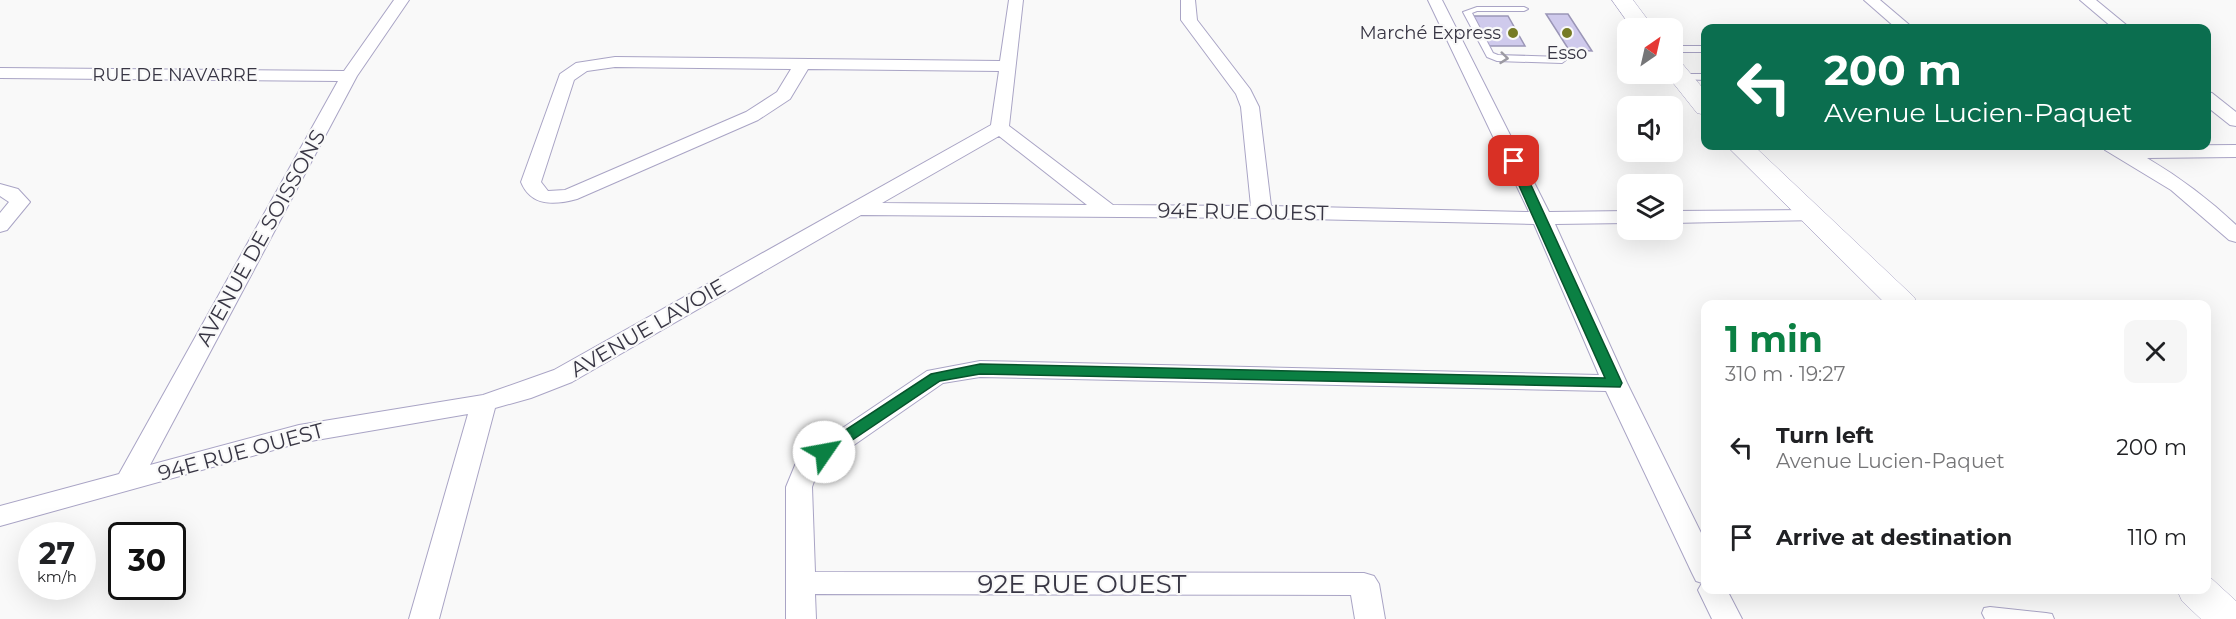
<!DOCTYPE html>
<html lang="en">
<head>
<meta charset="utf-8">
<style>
  body { margin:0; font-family:Montserrat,sans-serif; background:#f6f6f6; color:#202124; height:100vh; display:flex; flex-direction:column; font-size:22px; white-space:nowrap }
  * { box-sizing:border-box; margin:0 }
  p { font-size:20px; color:#757577 }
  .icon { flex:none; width:33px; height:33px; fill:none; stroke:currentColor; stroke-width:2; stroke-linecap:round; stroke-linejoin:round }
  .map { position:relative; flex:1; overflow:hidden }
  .panel { position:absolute; left:1701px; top:300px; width:510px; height:294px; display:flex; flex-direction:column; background:#fff; border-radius:12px; box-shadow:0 6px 24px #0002 }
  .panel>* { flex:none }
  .hud { position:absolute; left:1701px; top:24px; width:510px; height:126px; border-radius:12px; box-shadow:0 6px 24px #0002; background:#0b6e4f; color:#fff; overflow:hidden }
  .needle { width:39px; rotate:34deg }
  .controls { position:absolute; left:1617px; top:18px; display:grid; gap:12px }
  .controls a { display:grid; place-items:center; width:66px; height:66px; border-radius:12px; background:#fff; box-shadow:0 6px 24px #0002; font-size:30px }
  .speed { position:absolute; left:18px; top:522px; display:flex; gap:12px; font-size:30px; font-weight:700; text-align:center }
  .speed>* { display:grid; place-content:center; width:78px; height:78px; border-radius:50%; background:#fff; box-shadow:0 6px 24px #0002; line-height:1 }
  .speed small { font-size:15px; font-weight:400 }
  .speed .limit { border:3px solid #111; border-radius:9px; background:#fff; color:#111 }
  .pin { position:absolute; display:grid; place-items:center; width:51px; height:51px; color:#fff; margin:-26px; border-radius:12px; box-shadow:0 3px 9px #0006 }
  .me { position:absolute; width:66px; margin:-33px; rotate:57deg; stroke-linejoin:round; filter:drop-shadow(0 0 4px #0008) }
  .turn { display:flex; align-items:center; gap:21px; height:126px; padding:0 24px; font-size:27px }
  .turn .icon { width:78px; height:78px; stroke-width:2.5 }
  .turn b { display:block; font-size:42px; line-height:51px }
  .round { display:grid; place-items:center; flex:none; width:63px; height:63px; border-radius:12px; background:#f6f6f6 }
  .head { display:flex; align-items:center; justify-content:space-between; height:102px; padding:0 24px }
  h1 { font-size:36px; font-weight:700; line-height:45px; color:#0b8043 }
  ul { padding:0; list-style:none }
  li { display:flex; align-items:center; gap:18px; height:90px; padding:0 24px }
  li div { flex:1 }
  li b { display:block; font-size:22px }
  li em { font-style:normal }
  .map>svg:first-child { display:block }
</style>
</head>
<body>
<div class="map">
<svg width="2236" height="619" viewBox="0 0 2236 619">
  <rect width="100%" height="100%" fill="#f9f9f9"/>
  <!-- building -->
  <g fill="#cfcaec" stroke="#9b96b7" stroke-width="1.5">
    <path d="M1546 14H1568L1592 51 1569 50Z"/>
    <path d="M1473 16H1508L1525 46H1489Z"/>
  </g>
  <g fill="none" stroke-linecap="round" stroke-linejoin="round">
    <defs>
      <g id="service">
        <path d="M1477 7H1524L1528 9 1524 11H1477L1472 13 1493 53 1498 55 1562 57 1566 60 1562 63 1497 61 1487 57 1463 12Z"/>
        <rect x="1672" y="46" width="34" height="6"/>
        <path d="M1681 74H1706V80L1678 79V75Z"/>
        <path d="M1990 607 2046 613 2052 614 2054 619H1985L1982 613 1984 608Z"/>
      </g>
      <g id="minor">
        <path d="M394 0H409L357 76 150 465 299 425 483 395 554 370 991 125 999 71 808 69 790 99 758 120 577 199C555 205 531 207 521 182L560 74 576 63 615 57 1000 61 1009 0H1023L1009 126 1113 205 1251 206 1241 107 1236 94 1181 20V0H1195L1197 20 1250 89 1259 107 1271 206 1529 212 1428 0H1442L1549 212 1628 211V223L1555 224 1627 383 1706 543V590H1727L1742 619H1712L1698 590 1702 583 1696 581 1692 573 1606 391 980 377 943 383 818 470 812 487 815 572 1364 573 1374 576 1379 584 1385 619H1355L1351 595 815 594 816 619H786V487L798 458 927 371 980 361 1599 375 1534 224 1262 218 861 215 572 382 531 398 495 408 439 619H409L468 414 299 443 0 526V506L119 474 338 81 0 78V68L344 71ZM615 67 791 69 777 92 746 112 565 190 548 191 541 182 574 80 587 71ZM999 136 1087 205 882 203Z"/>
        <path d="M1864 0H1880L1913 28H1896Z"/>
        <path d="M2080 0H2096L2130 28H2113Z"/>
        <path d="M2206 92 2212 93 2236 112V126L2230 125 2206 106Z"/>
        <path d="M2236 145V157L2147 158C2179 177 2209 199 2236 225V242L2229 240 2171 190 2105 150 2103 146Z"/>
        <path d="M0 184 18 189 30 202 7 230 0 232V213L9 202 0 196Z"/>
        <path d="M1812 210 1819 212 1822 216 1819 220 1672 223V211Z"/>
      </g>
      <g id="secondary">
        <path d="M1612 0H1633L1654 28H1632Z"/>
        <path d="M1672 59 1680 61 1706 92V115L1697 113 1666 74H1672Z"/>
        <path d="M1727 146H1754L1914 297 1918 304H1886Z"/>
        <path d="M2206 577 2212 579 2236 601V619H2201L2182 601 2177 590H2206Z"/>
      </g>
    </defs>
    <!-- service casing -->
    <use href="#service" stroke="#a9a4c5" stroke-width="2"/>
    <!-- minor casing -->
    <use href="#minor" stroke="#a9a4c5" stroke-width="2"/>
    <!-- secondary casing -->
    <use href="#secondary" stroke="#a9a4c5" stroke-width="1"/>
    <!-- service -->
    <use href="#service" fill="#fff" fill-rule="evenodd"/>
    <!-- minor -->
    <use href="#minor" fill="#fff" fill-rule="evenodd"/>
    <!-- secondary -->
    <use href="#secondary" fill="#fff" fill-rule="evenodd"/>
  </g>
  <!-- one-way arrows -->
  <defs><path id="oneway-chevron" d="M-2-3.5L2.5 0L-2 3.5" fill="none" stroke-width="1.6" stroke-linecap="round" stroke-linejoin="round" transform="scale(1.5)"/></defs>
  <use stroke="#9c9aa2" href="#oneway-chevron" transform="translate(1504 58) rotate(6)"/>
  <!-- route -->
  <path fill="#0b8043" stroke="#07532c" stroke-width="1.5" d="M1514 158 1520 161 1622 383 1620 387 980 374 940 381 830 455H818L816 452 818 448 931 374 980 364 1605 378 1508 161Z"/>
  <!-- markers -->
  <g fill="#767b25" stroke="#f9f9f9" stroke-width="2">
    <circle cx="1513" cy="33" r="6"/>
    <circle cx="1567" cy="33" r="6"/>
  </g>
  <g text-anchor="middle" stroke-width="4.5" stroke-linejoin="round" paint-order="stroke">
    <!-- far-poi labels -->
    <g font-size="18" fill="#383644" stroke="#f9f9f9" text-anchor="end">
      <text x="1501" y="39">Marché Express</text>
      <text x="1567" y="59" text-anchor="middle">Esso</text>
    </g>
    <!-- far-street labels -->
    <g font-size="18" fill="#383644" stroke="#f9f9f9">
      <text x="175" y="81">RUE DE NAVARRE</text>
    </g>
    <!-- street labels -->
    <g font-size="21" fill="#383644" stroke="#f9f9f9">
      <text transform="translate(1243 212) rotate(1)" y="7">94E RUE OUEST</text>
      <text transform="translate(261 238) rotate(-61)" y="7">AVENUE DE SOISSONS</text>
      <text transform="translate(648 328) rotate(-30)" y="7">AVENUE LAVOIE</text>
      <text transform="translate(241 452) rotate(-15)" y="7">94E RUE OUEST</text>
    </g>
    <!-- near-street labels -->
    <g font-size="26" fill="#383644" stroke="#f9f9f9">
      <text x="1082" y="593">92E RUE OUEST</text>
    </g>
  </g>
</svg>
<div class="controls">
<a><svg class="needle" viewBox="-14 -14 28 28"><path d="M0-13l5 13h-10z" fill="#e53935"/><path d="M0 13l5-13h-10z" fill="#757577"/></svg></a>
<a><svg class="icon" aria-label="sound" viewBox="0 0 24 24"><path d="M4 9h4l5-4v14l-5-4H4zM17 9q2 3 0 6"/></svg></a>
<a><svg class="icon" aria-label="layers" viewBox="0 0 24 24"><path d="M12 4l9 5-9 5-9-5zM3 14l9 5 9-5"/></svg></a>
</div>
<div class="speed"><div>27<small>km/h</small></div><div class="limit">30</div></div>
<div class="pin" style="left:1514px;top:161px;background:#d93025"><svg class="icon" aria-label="arrive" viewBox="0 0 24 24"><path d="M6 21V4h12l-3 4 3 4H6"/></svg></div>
<svg class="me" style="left:824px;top:452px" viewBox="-20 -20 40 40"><circle r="19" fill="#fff"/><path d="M0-13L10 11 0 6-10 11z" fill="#0b8043"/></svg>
<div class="hud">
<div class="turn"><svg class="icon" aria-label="left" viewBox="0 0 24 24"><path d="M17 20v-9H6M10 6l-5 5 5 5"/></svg><div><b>200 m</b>Avenue Lucien-Paquet</div></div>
</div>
<section class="panel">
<div class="head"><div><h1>1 min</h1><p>310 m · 19:27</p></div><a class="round"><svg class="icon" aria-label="close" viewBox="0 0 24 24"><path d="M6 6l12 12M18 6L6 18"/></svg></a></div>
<ul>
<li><svg class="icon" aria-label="left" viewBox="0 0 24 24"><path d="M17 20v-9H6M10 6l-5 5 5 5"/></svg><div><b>Turn left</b><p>Avenue Lucien-Paquet</p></div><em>200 m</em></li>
<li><svg class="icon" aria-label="arrive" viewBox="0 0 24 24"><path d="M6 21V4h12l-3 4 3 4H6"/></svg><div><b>Arrive at destination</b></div><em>110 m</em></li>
</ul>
</section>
</div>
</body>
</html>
